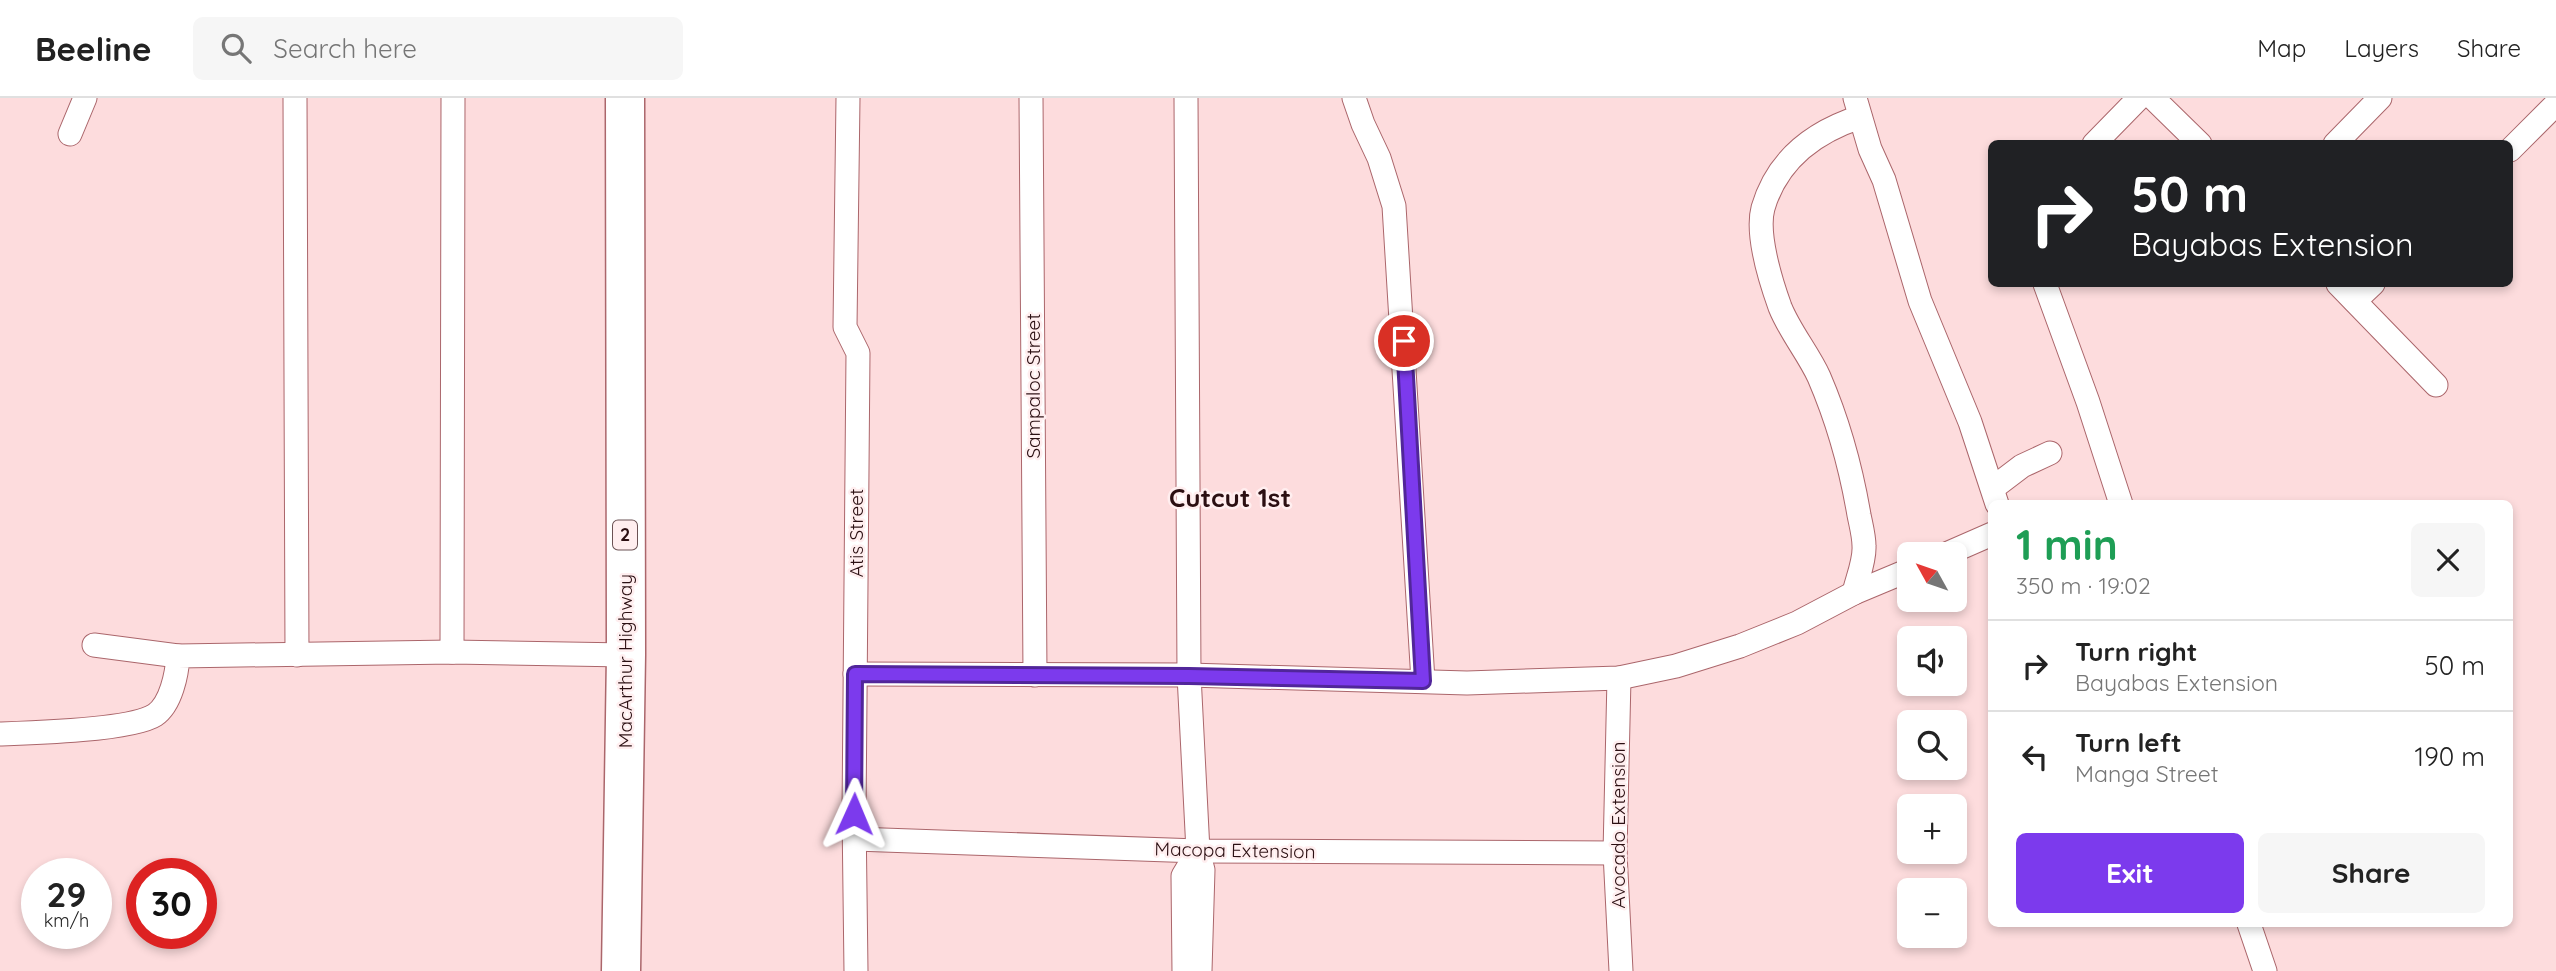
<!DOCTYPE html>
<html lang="en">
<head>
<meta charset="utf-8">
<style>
  body { margin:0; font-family:Quicksand,sans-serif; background:#f6f6f6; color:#222; height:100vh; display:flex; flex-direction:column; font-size:26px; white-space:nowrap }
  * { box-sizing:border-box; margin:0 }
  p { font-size:23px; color:#767676 }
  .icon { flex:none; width:38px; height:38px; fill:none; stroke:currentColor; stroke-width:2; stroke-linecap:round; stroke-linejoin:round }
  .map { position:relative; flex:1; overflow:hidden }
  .details { position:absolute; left:1988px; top:402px; width:525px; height:427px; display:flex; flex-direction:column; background:#fff; border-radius:10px; box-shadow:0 4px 10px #0003 }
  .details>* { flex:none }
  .top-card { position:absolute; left:1988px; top:42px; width:525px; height:147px; border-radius:10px; box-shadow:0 4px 10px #0003; background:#202124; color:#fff; overflow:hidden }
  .needle { width:46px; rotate:310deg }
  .buttons { position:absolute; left:1897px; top:444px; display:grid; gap:14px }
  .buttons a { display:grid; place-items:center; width:70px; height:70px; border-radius:10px; background:#fff; box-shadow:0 4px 10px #0003; font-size:35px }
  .speed { position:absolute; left:21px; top:760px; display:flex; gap:14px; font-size:35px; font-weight:700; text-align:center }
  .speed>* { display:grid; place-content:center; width:91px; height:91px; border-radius:50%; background:#fff; box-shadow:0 4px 10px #0003; line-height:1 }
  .speed small { font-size:18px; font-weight:400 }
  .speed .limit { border:10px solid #d22; background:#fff; color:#111 }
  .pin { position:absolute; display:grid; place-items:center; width:60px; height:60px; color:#fff; margin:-30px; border:4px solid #fff; border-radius:50%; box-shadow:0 2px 7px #0007 }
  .me { position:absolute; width:77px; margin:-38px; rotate:1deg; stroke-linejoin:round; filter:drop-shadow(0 0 5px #0008) }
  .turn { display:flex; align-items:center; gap:24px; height:147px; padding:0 28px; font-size:32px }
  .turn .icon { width:91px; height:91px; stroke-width:2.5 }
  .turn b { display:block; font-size:49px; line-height:60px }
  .round { display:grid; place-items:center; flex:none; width:74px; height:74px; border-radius:10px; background:#f6f6f6 }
  .overview { display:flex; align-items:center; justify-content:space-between; height:119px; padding:0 28px }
  h1 { font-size:42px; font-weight:700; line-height:52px; color:#1e9e55 }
  .primary-button { display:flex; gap:14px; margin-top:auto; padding:14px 28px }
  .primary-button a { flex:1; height:80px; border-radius:10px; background:#7c3aed; color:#fff; font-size:28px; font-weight:700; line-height:80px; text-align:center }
  .primary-button a+a { background:#f6f6f6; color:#222 }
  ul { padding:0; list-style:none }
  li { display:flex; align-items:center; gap:21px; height:91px; padding:0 28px; border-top:2px solid #e0e0e0 }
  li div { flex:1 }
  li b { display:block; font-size:26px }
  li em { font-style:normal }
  header { display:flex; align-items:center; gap:42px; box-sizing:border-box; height:98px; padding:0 35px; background:#fff; border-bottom:2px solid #e0e0e0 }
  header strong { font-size:33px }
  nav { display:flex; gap:38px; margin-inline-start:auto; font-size:24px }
  .search { width:490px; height:63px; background:#f6f6f6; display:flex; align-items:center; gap:18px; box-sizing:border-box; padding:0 24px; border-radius:10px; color:#767676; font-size:26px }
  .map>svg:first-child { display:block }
</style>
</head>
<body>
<header>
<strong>Beeline</strong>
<div class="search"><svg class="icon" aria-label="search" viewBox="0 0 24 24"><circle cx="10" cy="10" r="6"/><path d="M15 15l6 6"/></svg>Search here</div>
<nav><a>Map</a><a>Layers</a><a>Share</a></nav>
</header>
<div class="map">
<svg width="2556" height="873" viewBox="0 0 2556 873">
  <rect width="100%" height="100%" fill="#fddcdd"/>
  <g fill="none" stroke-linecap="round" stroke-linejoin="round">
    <defs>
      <g id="minor">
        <path d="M295 0 297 557"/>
        <path d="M848 0 845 229 858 255 854 716 856 873"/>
        <path d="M1031 0 1035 577"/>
        <path d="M1186 0 1189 577 1198 753 1203 772 1200 873"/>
        <path d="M1354 0 1363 26 1379 60 1394 108 1423 583"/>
        <path d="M1855 0 1870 51 1884 82 1920 203 1970 324 1997 406"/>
        <path d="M2153 0 2200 46"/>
        <path d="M70 36 85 0"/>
        <path d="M2094 46 2139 0"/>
        <path d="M2335 46 2380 0"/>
        <path d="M2510 52 2556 6"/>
        <path d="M2045 186 2088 304 2121 406"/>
        <path d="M2338 186 2436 287"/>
        <path d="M2355 203 2373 186"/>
        <path d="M1993 390 2022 368 2050 355"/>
        <path d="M1944 457 1992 436"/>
        <path d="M1854 495C1857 481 1865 463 1864 448 1864 438 1861 427 1859 417 1851 370 1838 323 1819 279 1808 255 1790 234 1780 209 1771 184 1756 136 1763 110 1777 62 1814 34 1860 19"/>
        <path d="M94 547 178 558"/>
        <path d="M452 554 453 0"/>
        <path d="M855 576 1189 577 1467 585 1619 580 1676 568 1740 548 1797 525 1854 495 1909 472"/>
        <path d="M1619 580 1615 755 1621 873"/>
        <path d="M0 636C31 635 132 632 155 617 171 606 177 576 178 558L452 554 626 557"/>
        <path d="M855 741 1198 753 1615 755"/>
        <path d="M2249 826 2265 873"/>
        <path d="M1184 873 1183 778 1198 753"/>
      </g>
      <path id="trunk" d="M621 873 626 557 625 0"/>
    </defs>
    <!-- minor casing -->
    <use href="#minor" stroke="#ab666b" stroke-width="25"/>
    <!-- trunk casing -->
    <use href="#trunk" stroke="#ab666b" stroke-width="41"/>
    <!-- minor -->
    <use href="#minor" stroke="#fff" stroke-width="23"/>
    <!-- trunk -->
    <use href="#trunk" stroke="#fff" stroke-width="38"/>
  </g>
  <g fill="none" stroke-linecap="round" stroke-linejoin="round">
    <defs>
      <path id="route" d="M854 716 855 576 1189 578 1423 583 1404 243"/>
    </defs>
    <!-- route casing -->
    <use href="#route" stroke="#51269a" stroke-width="18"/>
    <!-- route -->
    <use href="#route" stroke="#7c3aed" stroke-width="12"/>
  </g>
  <g text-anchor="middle" stroke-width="5" stroke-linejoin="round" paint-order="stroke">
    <!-- shield labels -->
    <rect fill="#ffeeef" stroke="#6b5254" stroke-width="2" x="613" y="422.5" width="24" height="29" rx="5"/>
    <g font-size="18" font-weight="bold" fill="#2b0f12">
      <text x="625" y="443">2</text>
    </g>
    <!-- street labels -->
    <g font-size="19" fill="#2b0f12" stroke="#ffeeef">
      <text transform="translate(1033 288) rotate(-90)" y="7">Sampaloc Street</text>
      <text transform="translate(856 435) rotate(-90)" y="7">Atis Street</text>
      <text transform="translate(625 563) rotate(-90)" y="7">MacArthur Highway</text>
      <text transform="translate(1618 727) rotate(-90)" y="7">Avocado Extension</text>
      <text transform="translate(1235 752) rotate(1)" y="7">Macopa Extension</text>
    </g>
    <!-- district labels -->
    <g font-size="26" font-weight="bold" fill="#2b0f12" stroke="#ffeeef">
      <text x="1230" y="409">Cutcut 1st</text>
    </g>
  </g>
</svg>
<div class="buttons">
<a><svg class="needle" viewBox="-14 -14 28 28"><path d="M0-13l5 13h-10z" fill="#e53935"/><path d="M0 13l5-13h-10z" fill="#767676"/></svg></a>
<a><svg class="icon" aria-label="sound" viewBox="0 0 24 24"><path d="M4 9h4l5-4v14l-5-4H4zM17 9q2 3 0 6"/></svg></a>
<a><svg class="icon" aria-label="search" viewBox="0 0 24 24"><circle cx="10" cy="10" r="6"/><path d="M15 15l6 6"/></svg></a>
<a>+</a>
<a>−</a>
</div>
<div class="speed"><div>29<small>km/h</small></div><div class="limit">30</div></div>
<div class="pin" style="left:1404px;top:243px;background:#d93025"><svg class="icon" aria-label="arrive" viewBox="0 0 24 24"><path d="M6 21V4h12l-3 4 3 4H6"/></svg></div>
<svg class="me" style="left:854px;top:716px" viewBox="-20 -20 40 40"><path d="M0-17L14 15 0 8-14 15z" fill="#7c3aed" stroke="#fff" stroke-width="4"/></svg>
<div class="top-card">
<div class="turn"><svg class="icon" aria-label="right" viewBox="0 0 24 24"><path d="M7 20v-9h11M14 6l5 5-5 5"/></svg><div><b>50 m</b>Bayabas Extension</div></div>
</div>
<section class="details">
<div class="overview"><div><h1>1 min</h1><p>350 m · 19:02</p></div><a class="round"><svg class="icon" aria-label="close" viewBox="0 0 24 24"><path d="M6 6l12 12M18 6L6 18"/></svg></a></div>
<ul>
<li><svg class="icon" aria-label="right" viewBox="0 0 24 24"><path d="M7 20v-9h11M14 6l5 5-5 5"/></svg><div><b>Turn right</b><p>Bayabas Extension</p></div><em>50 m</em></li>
<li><svg class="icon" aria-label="left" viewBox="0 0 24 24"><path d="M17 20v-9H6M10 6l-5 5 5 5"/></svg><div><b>Turn left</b><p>Manga Street</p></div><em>190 m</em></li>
</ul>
<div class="primary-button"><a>Exit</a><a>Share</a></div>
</section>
</div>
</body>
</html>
